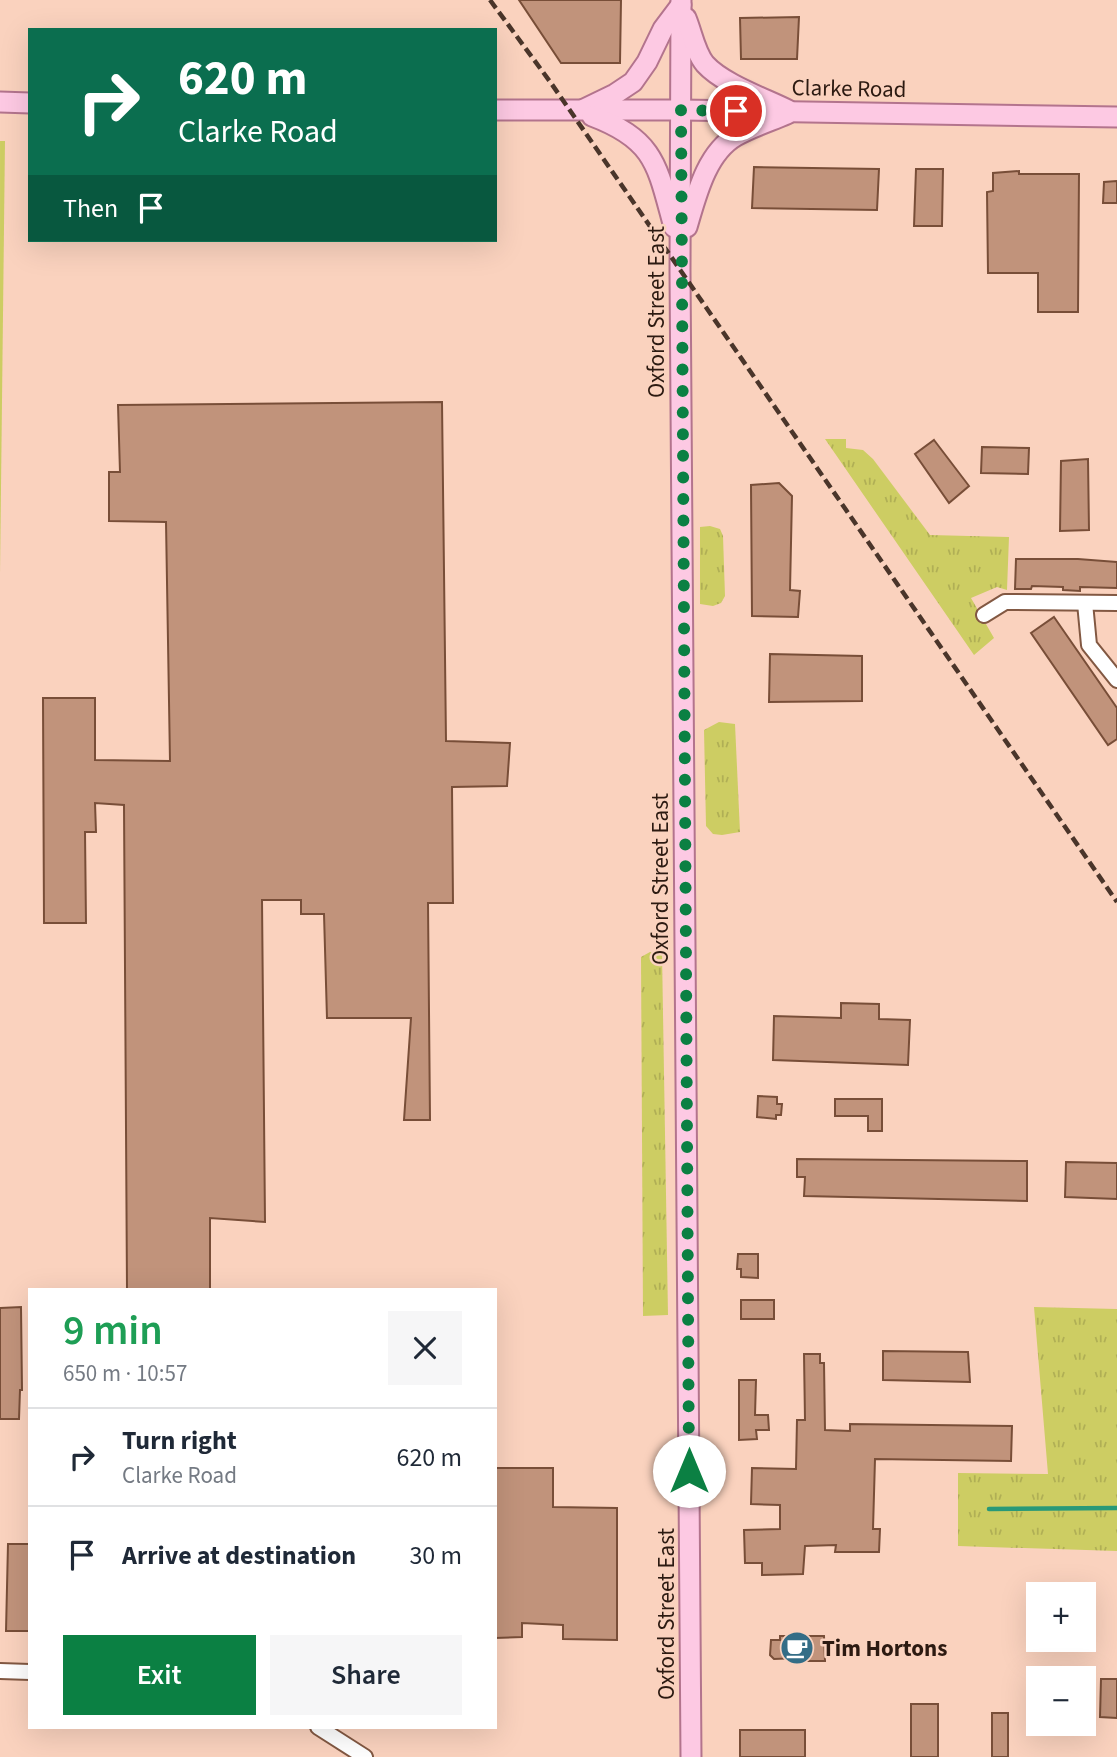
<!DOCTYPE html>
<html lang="en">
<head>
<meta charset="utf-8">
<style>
  body { margin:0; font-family:"Source Sans 3",sans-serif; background:#f6f6f7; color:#1f2937; height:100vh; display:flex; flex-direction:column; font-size:26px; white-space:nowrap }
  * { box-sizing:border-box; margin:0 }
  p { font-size:23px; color:#747a83 }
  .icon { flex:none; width:38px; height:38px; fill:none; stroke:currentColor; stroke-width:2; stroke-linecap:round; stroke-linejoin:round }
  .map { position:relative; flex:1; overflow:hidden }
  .drawer { position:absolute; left:28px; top:1288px; width:469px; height:441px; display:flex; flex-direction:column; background:#fff; border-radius:0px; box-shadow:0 7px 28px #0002 }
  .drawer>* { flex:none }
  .top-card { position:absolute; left:28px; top:28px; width:469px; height:214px; border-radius:0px; box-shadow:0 7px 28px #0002; background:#0b6e4f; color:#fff; overflow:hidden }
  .buttons { position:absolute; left:1026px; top:1582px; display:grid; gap:14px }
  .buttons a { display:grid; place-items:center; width:70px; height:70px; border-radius:0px; background:#fff; box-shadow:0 7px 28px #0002; font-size:35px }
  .pin { position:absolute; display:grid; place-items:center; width:60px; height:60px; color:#fff; margin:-30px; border:4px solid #fff; border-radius:50%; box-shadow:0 2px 7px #0007 }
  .me { position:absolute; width:77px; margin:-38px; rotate:0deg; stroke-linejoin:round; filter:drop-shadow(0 0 5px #0008) }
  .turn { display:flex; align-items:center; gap:24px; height:147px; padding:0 35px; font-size:32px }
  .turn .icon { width:91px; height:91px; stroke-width:2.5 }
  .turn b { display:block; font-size:49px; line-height:60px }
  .then { display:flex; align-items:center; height:66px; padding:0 35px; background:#0003; gap:14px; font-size:26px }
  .round { display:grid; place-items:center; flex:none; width:74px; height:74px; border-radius:0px; background:#f6f6f7 }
  .overview { display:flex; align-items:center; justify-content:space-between; height:119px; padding:0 35px }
  h1 { font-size:42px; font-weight:600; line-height:52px; color:#1e9e55 }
  .action { display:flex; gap:14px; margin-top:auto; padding:14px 35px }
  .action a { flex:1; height:80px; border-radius:0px; background:#0b8043; color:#fff; font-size:28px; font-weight:600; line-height:80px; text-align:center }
  .action a+a { background:#f6f6f7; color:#1f2937 }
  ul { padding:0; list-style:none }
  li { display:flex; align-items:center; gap:21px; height:98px; padding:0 35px; border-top:2px solid #e0e1e3 }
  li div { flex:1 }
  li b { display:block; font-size:26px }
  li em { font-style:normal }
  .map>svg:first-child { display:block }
</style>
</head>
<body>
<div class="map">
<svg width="1117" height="1757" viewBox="0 0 1117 1757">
  <defs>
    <pattern id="grass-tufts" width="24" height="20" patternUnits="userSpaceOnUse" patternTransform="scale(1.75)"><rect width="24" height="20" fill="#cdcd63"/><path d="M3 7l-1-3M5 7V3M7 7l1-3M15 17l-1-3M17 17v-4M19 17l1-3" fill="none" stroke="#b0af55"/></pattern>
  </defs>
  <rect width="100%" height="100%" fill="#fad2be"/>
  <!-- grass -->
  <g fill="url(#grass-tufts)">
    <path d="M825 439H846V448L863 450 873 459 930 535 1009 537 1007 590 997 587 971 598 994 638 974 655Z"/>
    <path d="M710 526 720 529 723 536 725 596 721 603 713 606 700 604V527Z"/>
    <path d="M719 722 735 724 740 832 722 835 713 834 706 826 704 730Z"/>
    <path d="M650 952H662L668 1315 643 1316 641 957Z"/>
    <path d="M1034 1307 1117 1309V1551L958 1546V1473L1048 1474Z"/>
  </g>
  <!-- park -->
  <path fill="#cdcd63" d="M0 141H5L0 575Z"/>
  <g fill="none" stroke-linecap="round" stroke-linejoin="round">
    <!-- stream -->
    <path stroke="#299978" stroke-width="4.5" d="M989 1509 1117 1508"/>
  </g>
  <!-- building -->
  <g fill="#c1937b" stroke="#784e38" stroke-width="2">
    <path d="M519 0H621L620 63H561Z"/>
    <path d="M799 17 797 59H741L740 18Z"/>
    <path d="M754 167 879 169 877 210 752 208Z"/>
    <path d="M916 169H943L942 226H914Z"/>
    <path d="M1019 171V174H1079L1078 312H1038V273H988L987 192 993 191V173Z"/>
    <path d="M1117 181V203H1103L1104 182Z"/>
    <path d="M442 402 446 741 510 743 507 786 452 787 453 903H428L430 1120H404L411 1018H327L324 914H301V900H262L265 1222 210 1218V1290H127L124 805 95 803 96 832H85L86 923H44L43 698H95V760L170 761 166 522 109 521V472H120L118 405Z"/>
    <path d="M934 440 969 486 949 503 915 454Z"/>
    <path d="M982 447 1029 448 1028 474 981 473Z"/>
    <path d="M1088 459 1089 530 1060 531 1061 461Z"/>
    <path d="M779 483 792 496 790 590 800 591 798 617 752 616 751 485Z"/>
    <path d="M1016 559H1078L1117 562V588L1080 587V591L1063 590V587L1032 586 1031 589H1015Z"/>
    <path d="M1054 617 1117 708V739L1108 745 1031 633Z"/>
    <path d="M770 654 862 656V701L769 702Z"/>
    <path d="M841 1003 879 1004V1019L910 1020 908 1065 773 1060 774 1016 841 1018Z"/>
    <path d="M758 1096 777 1097V1104H782L781 1115H776V1119L757 1117Z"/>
    <path d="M835 1099H882V1131H868V1116H835Z"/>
    <path d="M797 1159 1027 1161V1201L804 1196 805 1177H797Z"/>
    <path d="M1066 1162 1117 1163V1199L1065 1197Z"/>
    <path d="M738 1254H758V1278L741 1277V1269H737Z"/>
    <rect x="741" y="1300" width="33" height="19"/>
    <path d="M21 1307 22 1390H20L19 1419H0V1308Z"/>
    <path d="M883 1351 968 1352 970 1382 883 1380Z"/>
    <path d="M804 1354H820V1363H824L825 1430 850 1431V1424L1012 1426 1011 1461 875 1459 873 1529H880L879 1552H835L836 1545 805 1546 803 1574 762 1575V1563H745L744 1530 780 1529V1505L751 1504 752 1468 796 1469 797 1420H805Z"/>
    <path d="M739 1380H756L755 1415H768L769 1430H756L757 1439 739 1440Z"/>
    <path d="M495 1468H553V1507L617 1508V1640L563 1639V1625L522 1623V1637L495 1638Z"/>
    <path d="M8 1544H30V1631H6Z"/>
    <path d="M780 1636H824L825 1661H800L799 1658 774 1659 770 1655 771 1640H780Z"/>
    <path d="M1101 1679H1117V1718L1100 1717Z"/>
    <rect x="911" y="1704" width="27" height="53"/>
    <rect x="992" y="1713" width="16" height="44"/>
    <rect x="740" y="1730" width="65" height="27"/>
  </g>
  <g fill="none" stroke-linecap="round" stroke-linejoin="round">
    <defs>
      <g id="minor">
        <path d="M1085 603 1089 645 1117 680"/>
        <path d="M984 615 1005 602 1117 603"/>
        <path d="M0 1671 30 1672"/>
        <path d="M318 1727 365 1757"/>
      </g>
      <g id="major">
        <path d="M681 0 680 271 691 1757"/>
        <path d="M686 18C692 32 695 52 705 64 723 84 764 98 788 110"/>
        <path d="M0 102 30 103"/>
        <path d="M584 109 615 94 633 82 647 62 663 29 681 5"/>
        <path d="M495 110H681L1117 117"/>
        <path d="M592 116C656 140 657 166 674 227"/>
        <path d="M687 227C696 197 706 153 736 136 752 127 771 121 787 114"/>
      </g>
    </defs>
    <!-- minor casing -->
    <use href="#minor" stroke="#825842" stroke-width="18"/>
    <!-- major casing -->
    <use href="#major" stroke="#b3748d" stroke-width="23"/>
    <!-- minor -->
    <use href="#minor" stroke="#fff" stroke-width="14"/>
    <!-- major -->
    <use href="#major" stroke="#fdc9e3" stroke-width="19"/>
    <!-- rail -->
    <path stroke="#4a352a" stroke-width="4.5" stroke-dasharray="10 5" stroke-linecap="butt" d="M490 0 551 83 1117 902"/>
  </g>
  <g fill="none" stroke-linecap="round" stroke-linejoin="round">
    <!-- route -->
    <path stroke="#0b8043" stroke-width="12" stroke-dasharray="0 21.6" d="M689 1471 681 110 736 111"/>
  </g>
  <!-- icons -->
  <defs>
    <symbol id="cafe-disc" viewBox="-11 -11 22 22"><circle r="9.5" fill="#346d86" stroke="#fad2be"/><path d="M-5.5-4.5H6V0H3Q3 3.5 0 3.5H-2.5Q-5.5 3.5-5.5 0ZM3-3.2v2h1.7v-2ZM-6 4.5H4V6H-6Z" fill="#fff"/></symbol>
  </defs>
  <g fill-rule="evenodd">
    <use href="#cafe-disc" x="778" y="1629" width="38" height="38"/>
  </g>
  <g text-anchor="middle" stroke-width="5" stroke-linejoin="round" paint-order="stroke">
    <!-- street labels -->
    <g font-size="23" fill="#2c1a11" stroke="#fad2be">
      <text transform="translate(849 88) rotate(1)" y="8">Clarke Road</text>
      <text transform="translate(656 312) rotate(-90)" y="8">Oxford Street East</text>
      <text transform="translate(660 879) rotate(-90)" y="8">Oxford Street East</text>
      <text transform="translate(666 1614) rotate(-90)" y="8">Oxford Street East</text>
    </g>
    <!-- poi labels -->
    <g font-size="23" font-weight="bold" fill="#2c1a11" stroke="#fad2be" text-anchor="start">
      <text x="822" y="1656">Tim Hortons</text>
    </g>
  </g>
</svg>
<div class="buttons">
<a>+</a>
<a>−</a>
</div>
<div class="pin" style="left:736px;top:111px;background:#d93025"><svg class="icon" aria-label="arrive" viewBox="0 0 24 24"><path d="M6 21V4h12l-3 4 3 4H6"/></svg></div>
<svg class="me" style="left:689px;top:1471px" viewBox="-20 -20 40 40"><circle r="19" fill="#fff"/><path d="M0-13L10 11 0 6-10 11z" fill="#0b8043"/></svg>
<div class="top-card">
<div class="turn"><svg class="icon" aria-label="right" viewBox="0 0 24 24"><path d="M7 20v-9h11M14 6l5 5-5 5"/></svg><div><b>620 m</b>Clarke Road</div></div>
<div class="then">Then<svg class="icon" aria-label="arrive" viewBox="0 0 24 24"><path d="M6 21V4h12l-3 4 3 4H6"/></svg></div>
</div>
<section class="drawer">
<div class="overview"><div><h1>9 min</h1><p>650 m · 10:57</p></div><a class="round"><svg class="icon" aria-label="close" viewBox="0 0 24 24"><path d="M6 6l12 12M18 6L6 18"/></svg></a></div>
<ul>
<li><svg class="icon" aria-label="right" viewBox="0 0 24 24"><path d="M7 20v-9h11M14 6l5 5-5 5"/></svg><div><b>Turn right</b><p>Clarke Road</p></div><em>620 m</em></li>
<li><svg class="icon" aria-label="arrive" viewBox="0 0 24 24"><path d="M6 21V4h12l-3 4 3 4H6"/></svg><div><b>Arrive at destination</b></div><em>30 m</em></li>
</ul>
<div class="action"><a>Exit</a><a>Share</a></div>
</section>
</div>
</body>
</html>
